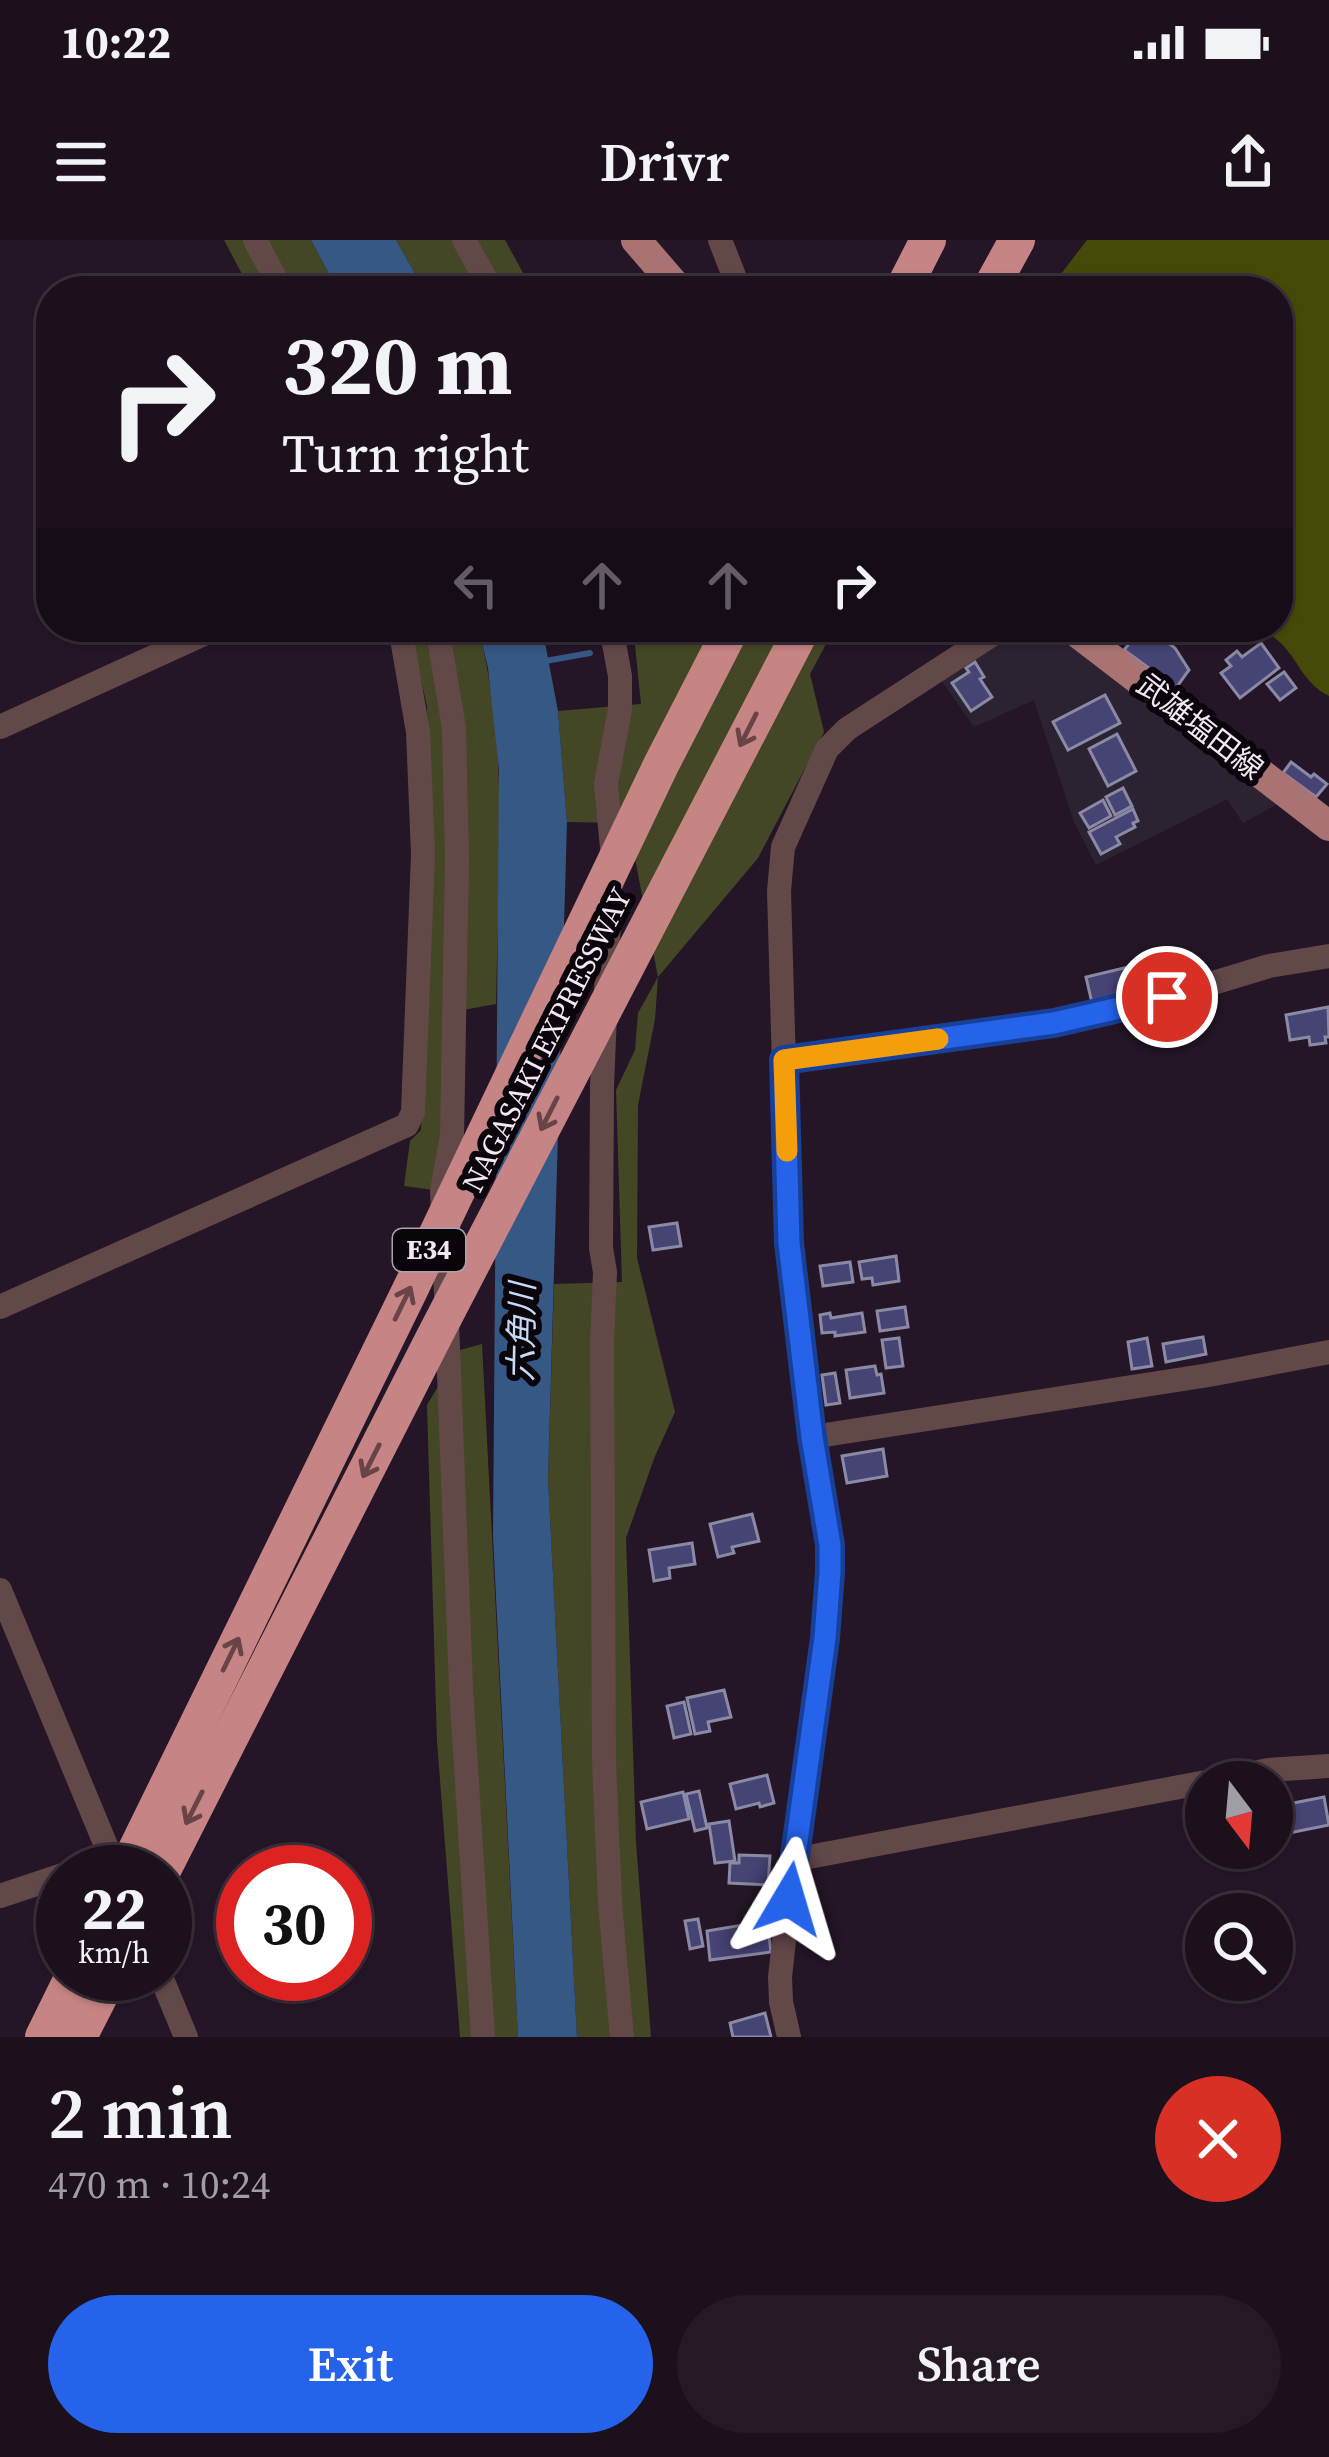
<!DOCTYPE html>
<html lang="en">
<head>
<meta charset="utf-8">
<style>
  body { margin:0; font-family:"Source Serif 4","Noto Sans JP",serif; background:#251926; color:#f1f3f6; height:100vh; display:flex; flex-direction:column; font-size:45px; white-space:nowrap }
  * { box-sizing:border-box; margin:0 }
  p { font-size:39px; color:#a09da4 }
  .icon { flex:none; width:66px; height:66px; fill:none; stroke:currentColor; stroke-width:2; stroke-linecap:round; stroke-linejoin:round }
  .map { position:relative; height:1797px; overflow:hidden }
  .side { display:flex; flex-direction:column; background:#1c101d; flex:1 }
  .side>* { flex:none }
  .guide { position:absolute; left:36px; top:36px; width:1257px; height:366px; border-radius:48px; box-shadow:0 3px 9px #0004,0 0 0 3px #3a303b; background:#1c101d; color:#f1f3f6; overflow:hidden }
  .needle { width:78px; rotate:164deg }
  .controls { position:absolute; left:1185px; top:1521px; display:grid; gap:24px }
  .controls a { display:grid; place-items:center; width:108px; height:108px; border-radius:50%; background:#1c101d; box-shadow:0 3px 9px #0004,0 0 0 3px #3a303b; font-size:60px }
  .speed { position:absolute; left:36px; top:1605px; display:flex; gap:24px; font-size:60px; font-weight:700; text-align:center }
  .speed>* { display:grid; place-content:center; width:156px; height:156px; border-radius:50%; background:#1c101d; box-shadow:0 3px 9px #0004,0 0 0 3px #3a303b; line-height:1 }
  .speed small { font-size:30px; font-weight:400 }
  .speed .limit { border:18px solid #d22; background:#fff; color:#111 }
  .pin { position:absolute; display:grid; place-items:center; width:102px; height:102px; color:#fff; margin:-51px; border:6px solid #fff; border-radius:50%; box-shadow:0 3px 12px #0007 }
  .me { position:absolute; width:132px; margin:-66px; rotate:7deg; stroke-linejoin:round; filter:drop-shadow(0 0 9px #0008) }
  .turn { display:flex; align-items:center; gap:42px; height:252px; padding:0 48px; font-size:54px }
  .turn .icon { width:156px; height:156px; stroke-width:2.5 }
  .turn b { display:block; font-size:84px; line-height:102px }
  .lanes { display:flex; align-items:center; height:114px; padding:0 48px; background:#0003; justify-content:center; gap:60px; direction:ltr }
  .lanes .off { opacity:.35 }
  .round { display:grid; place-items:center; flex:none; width:126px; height:126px; border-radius:63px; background:#251926 }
  .head { display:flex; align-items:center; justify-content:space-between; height:204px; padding:0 48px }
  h1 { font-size:72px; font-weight:600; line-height:90px }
  .action { display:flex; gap:24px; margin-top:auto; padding:24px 48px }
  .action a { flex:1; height:138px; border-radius:72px; background:#2563eb; color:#fff; font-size:48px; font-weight:600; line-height:138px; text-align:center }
  .action a+a { background:#251926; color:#f1f3f6 }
  .status { display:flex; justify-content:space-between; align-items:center; height:84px; padding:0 60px; background:#1c101d; direction:ltr }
  .status svg { height:33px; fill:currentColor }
  header { display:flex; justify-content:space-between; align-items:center; height:156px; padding:0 48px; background:#1c101d; font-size:54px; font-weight:600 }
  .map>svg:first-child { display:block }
</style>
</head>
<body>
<div class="status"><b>10:22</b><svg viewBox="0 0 49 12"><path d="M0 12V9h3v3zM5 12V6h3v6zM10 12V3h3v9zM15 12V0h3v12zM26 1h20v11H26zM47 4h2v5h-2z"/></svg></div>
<header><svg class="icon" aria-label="menu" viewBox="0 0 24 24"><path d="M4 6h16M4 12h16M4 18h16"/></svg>Drivr<svg class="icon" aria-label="share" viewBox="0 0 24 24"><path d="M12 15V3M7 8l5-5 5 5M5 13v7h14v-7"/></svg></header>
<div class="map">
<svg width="1329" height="1797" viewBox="0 0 1329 1797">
  <rect width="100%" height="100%" fill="#251627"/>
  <!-- commercial -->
  <path fill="#2c2332" d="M1029 387H1050L1278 564 1243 583 1227 559 1096 625 1074 582 1034 460 974 487 939 437 1016 390Z"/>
  <!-- green -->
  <g fill="#444725">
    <path d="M224 0H311L338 51H251Z"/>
    <path d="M396 0H505L533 51H425Z"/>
    <path d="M409 387H478C510 510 498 639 496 764L446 773V895L434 950 404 946 410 901 421 890 431 613 427 466Z"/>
    <path d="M630 387H835L810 434 824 492 758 618 658 737 655 779 638 865 637 1018 675 1172 655 1216 626 1298 636 1602 651 1797H577L548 1239 554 1044 622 1042 616 850 635 810 638 773 658 737 628 583 567 582 558 471 641 464 634 395Z"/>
    <path d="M482 1104 518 1797H460L437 1501 427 1165 460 1110Z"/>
  </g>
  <!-- forest -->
  <path fill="#464a08" d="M1087 0H1329V456C1301 442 1298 416 1275 398 1267 392 1257 390 1248 387H1278V347L1285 339 1290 313 1278 300V51H1048Z"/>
  <!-- water -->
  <g fill="#365884">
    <path d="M311 0H396L425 51H338Z"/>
    <path d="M478 387H542L558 471 567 582 548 1239 577 1797H518L493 1297 499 530 488 428Z"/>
  </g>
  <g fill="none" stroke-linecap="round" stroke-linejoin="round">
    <!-- stream -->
    <path stroke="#365884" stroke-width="6" d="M540 422 590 413"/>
  </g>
  <!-- building -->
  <g fill="#464375" stroke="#8a8aa5" stroke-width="3">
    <path d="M1149 388 1175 408 1189 430 1176 448 1124 410 1138 393Z"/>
    <path d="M1261 403 1279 428 1240 458 1221 433 1231 426 1226 420 1237 411 1242 417Z"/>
    <path d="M975 422 984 437 980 439 992 457 971 471 952 443 969 432 966 428Z"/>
    <path d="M1284 432 1296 448 1280 460 1267 444Z"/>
    <path d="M1105 455 1120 483 1068 510 1053 482Z"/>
    <path d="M1117 494 1136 531 1108 546 1089 509Z"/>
    <path d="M1291 522 1311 537 1314 534 1327 544 1316 557 1283 533Z"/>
    <path d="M1123 548 1132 566 1115 575 1106 557Z"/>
    <path d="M1103 560 1111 576 1089 588 1080 573Z"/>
    <path d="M1133 569 1138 581 1133 583 1135 587 1116 597 1120 604 1101 614 1089 592Z"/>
    <path d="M1128 727 1135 756 1092 763 1086 737Z"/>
    <path d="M1328 767 1329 797H1325L1326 803 1310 805 1309 797 1290 800 1286 775Z"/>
    <path d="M677 983 681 1006 653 1010 649 987Z"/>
    <path d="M896 1016 899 1041 873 1045 872 1038 862 1039 859 1022Z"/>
    <path d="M850 1022 853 1042 823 1046 820 1026Z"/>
    <path d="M905 1067 908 1087 880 1091 877 1071Z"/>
    <path d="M830 1073 831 1078 862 1073 865 1092 835 1096V1092L822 1093 820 1075Z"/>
    <path d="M1203 1097 1206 1114 1166 1122 1163 1104Z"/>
    <path d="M899 1098 903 1126 886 1128 882 1100Z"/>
    <path d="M1147 1098 1152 1126 1132 1129 1128 1102Z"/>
    <path d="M875 1126 877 1135 881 1134 884 1153 850 1158 846 1130Z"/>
    <path d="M835 1133 840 1163 826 1165 822 1135Z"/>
    <path d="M883 1209 887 1236 847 1243 842 1216Z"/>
    <path d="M752 1274 759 1301 732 1307 734 1313 718 1317 710 1284Z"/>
    <path d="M692 1303 695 1324 669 1328 670 1338 654 1341 649 1310Z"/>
    <path d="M724 1450 731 1477 708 1482 710 1491 695 1494 687 1458Z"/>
    <path d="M684 1462 691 1494 674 1498 667 1466Z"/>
    <path d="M767 1535 774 1563 760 1567 759 1563 736 1569 730 1544Z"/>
    <path d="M699 1551 707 1588 695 1591 686 1554Z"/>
    <path d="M683 1552 689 1579 647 1589 641 1562Z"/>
    <path d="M1324 1557 1329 1585 1284 1594 1278 1566Z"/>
    <path d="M729 1581 735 1621 715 1623 709 1584Z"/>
    <path d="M739 1615 770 1616 768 1645 729 1643 730 1623H739Z"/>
    <path d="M698 1679 703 1706 690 1709 685 1681Z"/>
    <path d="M767 1681 771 1712 710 1720 707 1691Z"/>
    <path d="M765 1773 771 1797H733L730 1783Z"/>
  </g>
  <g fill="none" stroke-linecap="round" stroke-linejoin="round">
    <!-- minor -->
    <g stroke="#634848" stroke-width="24">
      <path d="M255 0 282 51"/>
      <path d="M464 0 492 51"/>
      <path d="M720 0 740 51"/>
      <path d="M437 387 454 488 457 620 452 896 442 951 461 1448 483 1797"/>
      <path d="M611 387 620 436V469L606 544 612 608 602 846 601 1008 605 1032 602 1103 604 1520 610 1663 622 1797"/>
      <path d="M0 487 219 387"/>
      <path d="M784 820 1054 783 1167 757 1269 726 1329 716"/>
      <path d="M0 1067 407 885 413 872 423 614 418 492 400 387"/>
      <path d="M812 1197 1209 1135 1329 1112"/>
      <path d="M0 1350 117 1632"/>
      <path d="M1207 1542 1268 1530 1329 1526"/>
      <path d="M793 1620 1206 1542"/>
      <path d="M72 1632 112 1619"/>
      <path d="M0 1656 63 1635"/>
      <path d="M160 1734 186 1797"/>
      <path d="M789 1797 781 1762 780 1737 793 1620 825 1398 830 1305 812 1197 789 1003 779 651 783 607 827 509 847 489 1004 387"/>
    </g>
    <!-- major -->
    <g stroke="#aa7373" stroke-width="30">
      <path d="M636 0 680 51"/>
      <path d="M1070 387 1329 586"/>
    </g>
    <!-- highway -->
    <g stroke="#c78484" stroke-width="36">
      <path d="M902 51 928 0"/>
      <path d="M989 51 1017 0"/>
      <path d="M125 1632 409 1052 661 525 732 387"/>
      <path d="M162 1632 434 1097 803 387"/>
      <path d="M43 1797 74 1734"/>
      <path d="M79 1797 111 1734"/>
    </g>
  </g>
  <!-- one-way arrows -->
  <defs><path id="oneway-shaft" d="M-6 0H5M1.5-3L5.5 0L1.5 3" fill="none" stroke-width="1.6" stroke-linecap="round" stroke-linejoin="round" transform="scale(3)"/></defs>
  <g stroke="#684448">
    <use href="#oneway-shaft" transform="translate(748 490) rotate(117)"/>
    <use href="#oneway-shaft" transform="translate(549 874) rotate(117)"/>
    <use href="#oneway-shaft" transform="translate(403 1063) rotate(-64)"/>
    <use href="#oneway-shaft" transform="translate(371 1221) rotate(117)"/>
    <use href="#oneway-shaft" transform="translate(231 1414) rotate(-64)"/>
    <use href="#oneway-shaft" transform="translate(194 1568) rotate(117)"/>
  </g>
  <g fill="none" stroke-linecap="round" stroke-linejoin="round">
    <defs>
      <path id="route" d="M789 1659 825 1398 830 1332V1305L812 1197 789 1003 784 820 1054 783 1167 757"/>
    </defs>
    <!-- route casing -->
    <use href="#route" stroke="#184099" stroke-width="30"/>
    <!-- route -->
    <use href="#route" stroke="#2563eb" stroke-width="21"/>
    <!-- slow -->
    <path stroke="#f59e0b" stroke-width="21" d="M787 911 784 820 938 799"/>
  </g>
  <g text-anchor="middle" stroke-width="12" stroke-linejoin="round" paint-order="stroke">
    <!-- shield labels -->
    <rect fill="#0a050b" stroke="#aca3ad" stroke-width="3" x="393" y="989" width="72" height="42" rx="9"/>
    <g font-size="27" font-weight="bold" fill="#f2e7f3">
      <text x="429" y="1019">E34</text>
    </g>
    <!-- street labels -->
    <g font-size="30" fill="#f2e7f3" stroke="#0a050b">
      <text transform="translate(1200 487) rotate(38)" y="10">武雄塩田線</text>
      <text transform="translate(547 800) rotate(-63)" y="10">NAGASAKI EXPRESSWAY</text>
    </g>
    <!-- water labels -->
    <g font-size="33" font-style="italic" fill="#c5daf6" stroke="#0a050b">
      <text transform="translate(521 1092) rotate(-89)" y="12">六角川</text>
    </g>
  </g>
</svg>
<div class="controls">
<a><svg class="needle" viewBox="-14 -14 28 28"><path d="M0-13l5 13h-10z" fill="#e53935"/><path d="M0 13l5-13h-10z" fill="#a09da4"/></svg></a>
<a><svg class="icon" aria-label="search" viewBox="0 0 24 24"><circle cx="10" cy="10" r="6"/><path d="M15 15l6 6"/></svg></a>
</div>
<div class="speed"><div>22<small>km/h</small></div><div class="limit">30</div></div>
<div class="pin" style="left:1167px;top:757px;background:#d93025"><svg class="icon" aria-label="arrive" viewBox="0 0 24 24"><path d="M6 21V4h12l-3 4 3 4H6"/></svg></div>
<svg class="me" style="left:789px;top:1659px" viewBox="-20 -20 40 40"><path d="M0-17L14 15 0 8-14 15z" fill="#2563eb" stroke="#fff" stroke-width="4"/></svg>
<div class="guide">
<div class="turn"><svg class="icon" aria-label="right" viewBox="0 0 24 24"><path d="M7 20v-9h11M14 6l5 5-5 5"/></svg><div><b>320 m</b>Turn right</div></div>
<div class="lanes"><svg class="icon off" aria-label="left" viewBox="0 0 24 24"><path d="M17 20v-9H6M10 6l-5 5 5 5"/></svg><svg class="icon off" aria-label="ahead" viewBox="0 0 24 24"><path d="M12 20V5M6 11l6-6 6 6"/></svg><svg class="icon off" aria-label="ahead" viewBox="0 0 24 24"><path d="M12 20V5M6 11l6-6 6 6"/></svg><svg class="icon" aria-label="right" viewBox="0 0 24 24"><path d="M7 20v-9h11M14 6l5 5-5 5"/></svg></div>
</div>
</div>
<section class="side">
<div class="head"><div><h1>2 min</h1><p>470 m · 10:24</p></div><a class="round" style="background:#d93025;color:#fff"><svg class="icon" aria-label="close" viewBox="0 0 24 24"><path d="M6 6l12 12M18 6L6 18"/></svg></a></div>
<div class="action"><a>Exit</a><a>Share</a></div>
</section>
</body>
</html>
